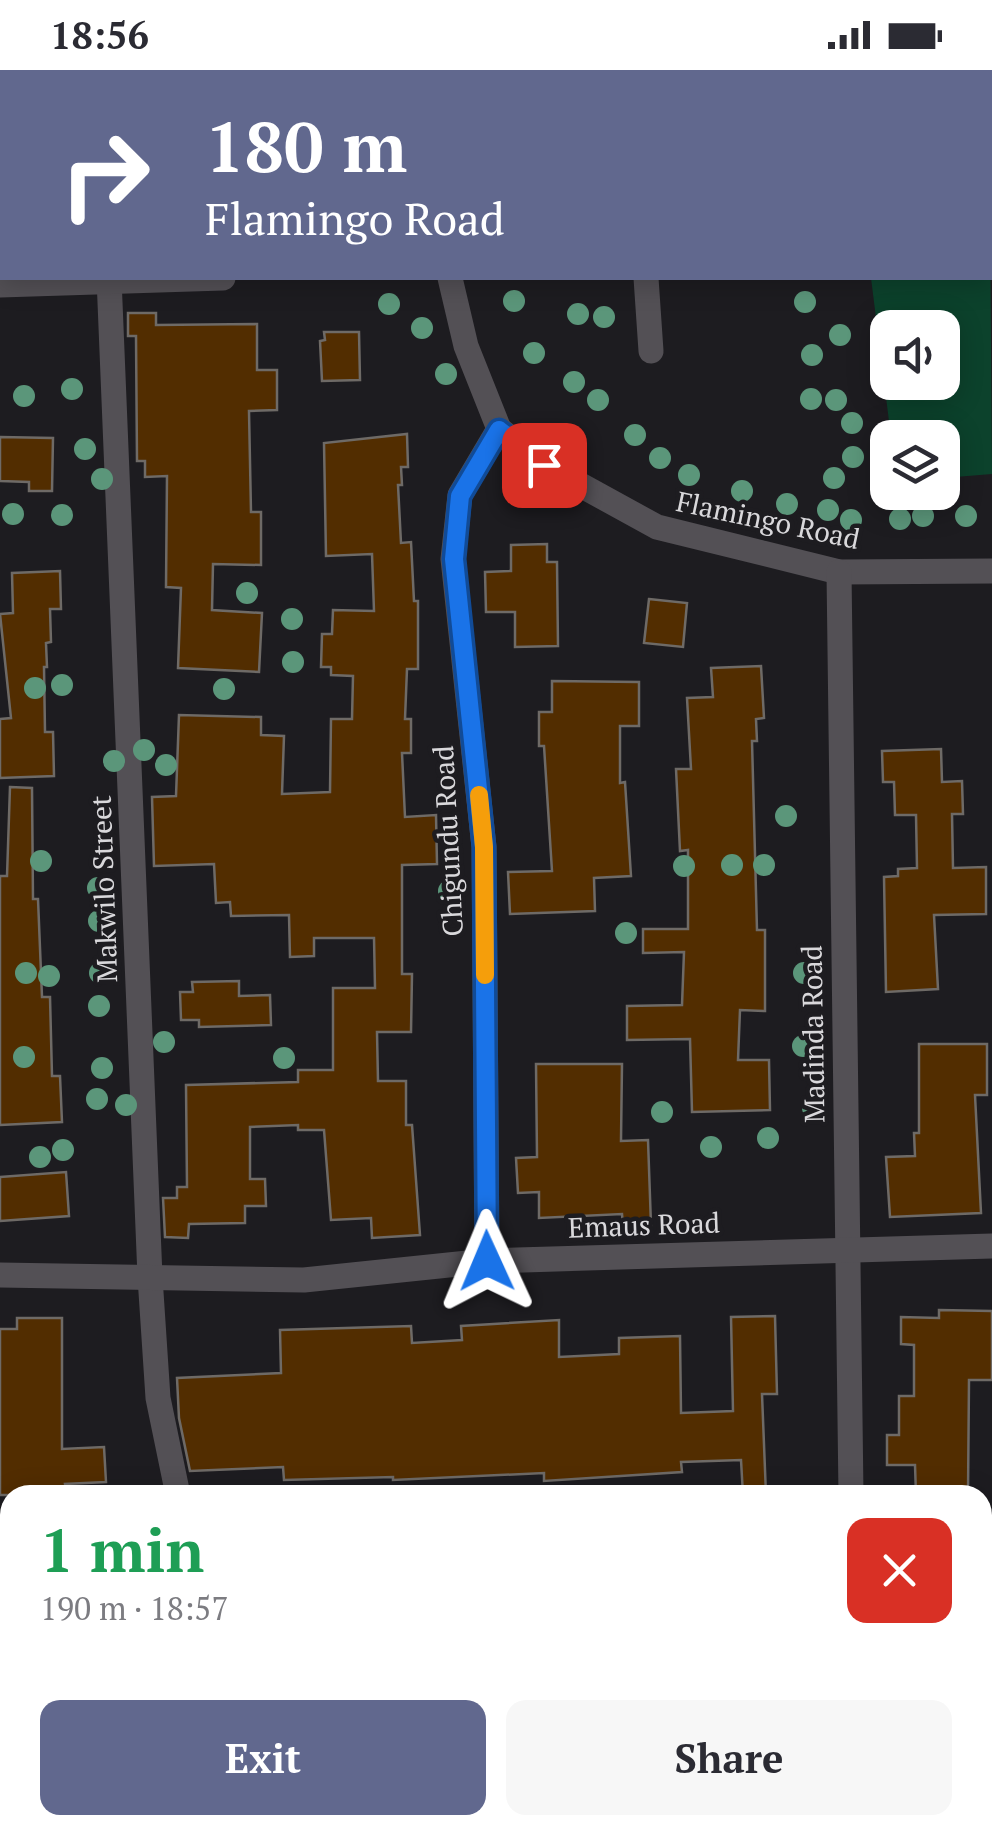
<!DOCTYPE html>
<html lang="en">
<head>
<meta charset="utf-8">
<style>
  body { margin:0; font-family:"PT Serif",serif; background:#f7f7f7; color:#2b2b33; height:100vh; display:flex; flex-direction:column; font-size:38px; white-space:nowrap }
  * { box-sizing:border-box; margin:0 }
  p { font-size:32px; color:#7c7c81 }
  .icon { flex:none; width:55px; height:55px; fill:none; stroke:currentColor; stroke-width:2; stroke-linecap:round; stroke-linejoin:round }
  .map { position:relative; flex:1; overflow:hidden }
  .drawer { position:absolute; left:0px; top:1415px; width:992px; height:350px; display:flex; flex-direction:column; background:#fff; border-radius:30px 30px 0 0; box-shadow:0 5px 25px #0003 }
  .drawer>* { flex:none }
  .top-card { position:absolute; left:0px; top:0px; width:992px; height:210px; box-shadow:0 5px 25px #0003; background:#61688e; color:#fff; overflow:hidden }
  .buttons { position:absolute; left:870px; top:240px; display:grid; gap:20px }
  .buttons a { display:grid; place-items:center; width:90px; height:90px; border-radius:20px; background:#fff; box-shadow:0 5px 25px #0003; font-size:50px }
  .pin { position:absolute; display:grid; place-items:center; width:85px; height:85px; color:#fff; margin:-42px; border-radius:20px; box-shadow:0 5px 15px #0006 }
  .me { position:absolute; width:110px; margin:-55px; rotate:359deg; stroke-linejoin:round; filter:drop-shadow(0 0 8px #0008) }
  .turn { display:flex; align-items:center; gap:35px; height:210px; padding:0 40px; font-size:45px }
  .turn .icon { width:130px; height:130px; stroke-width:2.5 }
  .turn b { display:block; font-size:70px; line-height:85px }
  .round { display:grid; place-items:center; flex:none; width:105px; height:105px; border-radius:20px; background:#f7f7f7 }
  .head { display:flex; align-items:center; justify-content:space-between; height:170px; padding:0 40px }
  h1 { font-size:60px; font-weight:700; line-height:75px; color:#1e9e55 }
  .button { display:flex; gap:20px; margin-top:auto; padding:20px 40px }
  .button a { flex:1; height:115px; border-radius:20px; background:#61688e; color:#fff; font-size:40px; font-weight:700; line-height:115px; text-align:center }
  .button a+a { background:#f7f7f7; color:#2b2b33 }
  .status { display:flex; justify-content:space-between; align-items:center; height:70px; padding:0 50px; background:#fff; direction:ltr }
  .status svg { height:28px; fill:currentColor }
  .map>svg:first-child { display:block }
</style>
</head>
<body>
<div class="status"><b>18:56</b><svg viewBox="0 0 49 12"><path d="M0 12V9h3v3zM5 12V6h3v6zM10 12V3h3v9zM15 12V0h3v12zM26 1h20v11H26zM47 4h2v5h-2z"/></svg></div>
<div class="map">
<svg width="992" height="1765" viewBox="0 0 992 1765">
  <rect width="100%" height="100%" fill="#1d1c20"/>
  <!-- green -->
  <path fill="#0c422c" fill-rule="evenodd" d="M990 141 992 404 943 408 942 368 891 367 871 208H990ZM888 258H942V312H888Z"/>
  <!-- building -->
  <g fill="#522d00" stroke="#6e6a66" stroke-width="2.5">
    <path d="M128 243H156V255L257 254V300H277V340L249 341 251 442H261V495L213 494 212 540 262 543 259 602 178 598 181 518 166 517 167 406 145 407V391H137L136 266H128Z"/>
    <path d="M324 262H359L360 310 322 311 320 271 325 270Z"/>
    <path d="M407 364 408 397H401L402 415H398L401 473 411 472 414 531H418V599H407L405 649H411V683H402L405 747 436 745 437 794 402 795V904H412L411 962H377L378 1011H406V1055H412L420 1165 372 1168 371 1148 331 1150 324 1060H298V1055L250 1057V1109H265L266 1136H245V1153L189 1154 188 1168 165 1167 163 1128H177V1117H187L186 1015 298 1012V1000H333V918H375L374 868H314V886L290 887 289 845 231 846 230 832 216 833 214 794 154 796 152 727 176 726 179 645 261 647V665L284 666 282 724 330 722 331 649H352L353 606 331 605V597H321L322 564H332L333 540 374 541 372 484 326 486 324 373Z"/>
    <path d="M0 367 53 368 52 421H29V412L0 411Z"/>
    <path d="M547 474V492H557L558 576 515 577V542H486L485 502 511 501V475Z"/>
    <path d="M60 501 61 539H50L51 572 46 573 47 597H44L45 662H53L54 706 0 708V649L11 648 0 544 13 543 12 503Z"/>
    <path d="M649 529 687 533 683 577 644 573Z"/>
    <path d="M761 596 764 648 756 649 757 671H752L757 860H765V941L740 940 738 990H769L770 1040 692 1042 690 969 627 970V936L682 935 684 882 643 883V859H688V780L680 781 676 699H691L687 628 713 627 711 598Z"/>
    <path d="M552 611 639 612V656H620V713L625 712 631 806 594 808 595 841 510 844 508 802 552 801 544 676H539V642H552Z"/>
    <path d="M941 679 942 712 962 711 963 744H952L953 798 986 797V844L934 845 938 919 886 922 884 807 898 806V799L917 798 916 745H895L894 712H883L882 681Z"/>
    <path d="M10 717 32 718 33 829H38L42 927H50L52 1006H60L62 1052 0 1055V806H7Z"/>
    <path d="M239 911V926L270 925 271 955 199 957V950H181L180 922H193L192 912Z"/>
    <path d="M919 974H987V1025H975L981 1143 890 1147 886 1087 915 1086 914 1063H919Z"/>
    <path d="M536 994H622L621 1071 648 1070 651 1155 623 1156 622 1144 539 1148V1122L518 1123 516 1088 537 1087Z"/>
    <path d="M66 1102 69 1146 0 1151V1107Z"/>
    <path d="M939 1240 992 1241V1310H969L968 1425H916L915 1395H887V1365H899V1326H914V1275L901 1274V1247L939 1248Z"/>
    <path d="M775 1246 777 1324H762L766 1425H743L741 1390 681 1392 682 1402 544 1411V1403L393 1410V1407L284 1410 283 1397 190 1401 179 1348 177 1308 281 1303 280 1260 411 1256 412 1273 462 1270 461 1256 559 1250V1287L619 1284V1268L680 1266 681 1343 733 1341 731 1247Z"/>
    <path d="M17 1248H62V1379L104 1377 106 1412 65 1414 67 1425H0V1259H17Z"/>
  </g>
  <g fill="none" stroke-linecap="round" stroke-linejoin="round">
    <!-- minor -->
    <g stroke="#535055" stroke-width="25">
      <path d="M102 0V2"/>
      <path d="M633 0 634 2"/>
      <path d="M448 2V0"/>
      <path d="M109 208 150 1207 158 1328 178 1425"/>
      <path d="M450 208 466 276 499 359"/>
      <path d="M646 208 651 281"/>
      <path d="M0 215 223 208"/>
      <path d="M499 359 544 395 657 457 839 502 992 501"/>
      <path d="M839 502 851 1425"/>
      <path d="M487 1191 484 777 453 489 460 425 499 359"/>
      <path d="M0 1205 304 1210 487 1191 992 1176"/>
      <path d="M859 1755V1765"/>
      <path d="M273 1765 275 1755"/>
    </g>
  </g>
  <!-- trees -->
  <g fill="#5b967a">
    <circle cx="514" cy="231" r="11"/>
    <circle cx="805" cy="232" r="11"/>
    <circle cx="389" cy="234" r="11"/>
    <circle cx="578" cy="244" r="11"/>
    <circle cx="604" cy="247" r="11"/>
    <circle cx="422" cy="258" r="11"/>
    <circle cx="840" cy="265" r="11"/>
    <circle cx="534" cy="283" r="11"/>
    <circle cx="812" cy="285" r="11"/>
    <circle cx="446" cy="304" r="11"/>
    <circle cx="574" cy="312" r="11"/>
    <circle cx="72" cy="319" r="11"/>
    <circle cx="24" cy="326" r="11"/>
    <circle cx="811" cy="329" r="11"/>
    <circle cx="598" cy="330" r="11"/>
    <circle cx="836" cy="330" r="11"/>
    <circle cx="852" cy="353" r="11"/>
    <circle cx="635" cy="365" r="11"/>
    <circle cx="85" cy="379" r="11"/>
    <circle cx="853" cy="387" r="11"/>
    <circle cx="660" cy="388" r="11"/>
    <circle cx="689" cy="405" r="11"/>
    <circle cx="834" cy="408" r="11"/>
    <circle cx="102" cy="409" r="11"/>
    <circle cx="742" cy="421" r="11"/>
    <circle cx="787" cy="434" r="11"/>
    <circle cx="828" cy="440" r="11"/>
    <circle cx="13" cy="444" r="11"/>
    <circle cx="62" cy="445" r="11"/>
    <circle cx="923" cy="446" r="11"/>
    <circle cx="966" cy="446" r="11"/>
    <circle cx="900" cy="449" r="11"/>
    <circle cx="851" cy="450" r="11"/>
    <circle cx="247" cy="523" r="11"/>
    <circle cx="292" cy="549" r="11"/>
    <circle cx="293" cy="592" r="11"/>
    <circle cx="62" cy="615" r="11"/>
    <circle cx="35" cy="618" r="11"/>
    <circle cx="224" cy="619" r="11"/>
    <circle cx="144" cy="680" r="11"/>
    <circle cx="114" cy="691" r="11"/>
    <circle cx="166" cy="695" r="11"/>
    <circle cx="786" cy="746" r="11"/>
    <circle cx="41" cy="791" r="11"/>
    <circle cx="732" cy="795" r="11"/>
    <circle cx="764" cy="795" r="11"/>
    <circle cx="684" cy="796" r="11"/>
    <circle cx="98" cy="818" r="11"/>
    <circle cx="449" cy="821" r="11"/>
    <circle cx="99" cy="851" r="11"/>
    <circle cx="626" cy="863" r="11"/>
    <circle cx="26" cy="903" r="11"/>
    <circle cx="100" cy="903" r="11"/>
    <circle cx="804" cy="903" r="11"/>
    <circle cx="49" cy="906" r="11"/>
    <circle cx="99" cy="936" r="11"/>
    <circle cx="164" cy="972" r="11"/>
    <circle cx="803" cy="976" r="11"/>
    <circle cx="24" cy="987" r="11"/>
    <circle cx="284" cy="988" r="11"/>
    <circle cx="102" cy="998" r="11"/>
    <circle cx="97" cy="1029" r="11"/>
    <circle cx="126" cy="1035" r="11"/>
    <circle cx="813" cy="1038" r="11"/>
    <circle cx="662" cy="1042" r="11"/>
    <circle cx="768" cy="1068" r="11"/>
    <circle cx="711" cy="1077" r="11"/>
    <circle cx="63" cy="1080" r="11"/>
    <circle cx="40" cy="1087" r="11"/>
  </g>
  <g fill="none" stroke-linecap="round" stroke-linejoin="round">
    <defs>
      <path id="route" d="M487 1191 484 777 454 489 460 426 499 360 544 395"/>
    </defs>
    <!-- route casing -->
    <use href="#route" stroke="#114b97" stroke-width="25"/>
    <!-- route -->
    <use href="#route" stroke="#1a73e8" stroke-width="18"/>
    <!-- slow -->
    <path stroke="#f59e0b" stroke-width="18" d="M479 725 484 777 485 905"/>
  </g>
  <g text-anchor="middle" stroke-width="9" stroke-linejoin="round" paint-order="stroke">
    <!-- street labels -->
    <g font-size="28" fill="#d9d8db" stroke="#1d1c20">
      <text transform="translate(768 450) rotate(12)" y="10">Flamingo Road</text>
      <text transform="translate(448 771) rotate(-93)" y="10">Chigundu Road</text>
      <text transform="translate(104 819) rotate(-92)" y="10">Makwilo Street</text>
      <text transform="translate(813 964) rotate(-91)" y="10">Madinda Road</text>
      <text transform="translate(644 1155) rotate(-2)" y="10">Emaus Road</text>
    </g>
  </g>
</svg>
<div class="buttons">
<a><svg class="icon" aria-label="sound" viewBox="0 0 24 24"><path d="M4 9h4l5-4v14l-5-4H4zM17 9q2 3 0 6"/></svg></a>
<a><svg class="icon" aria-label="layers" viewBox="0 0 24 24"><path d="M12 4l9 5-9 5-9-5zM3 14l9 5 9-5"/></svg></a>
</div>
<div class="pin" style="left:544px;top:395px;background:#d93025"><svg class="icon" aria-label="arrive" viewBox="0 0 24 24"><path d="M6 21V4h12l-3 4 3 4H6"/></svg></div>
<svg class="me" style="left:487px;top:1191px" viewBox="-20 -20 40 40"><path d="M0-17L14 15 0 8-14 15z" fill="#1a73e8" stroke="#fff" stroke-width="4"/></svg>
<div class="top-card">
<div class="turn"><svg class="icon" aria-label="right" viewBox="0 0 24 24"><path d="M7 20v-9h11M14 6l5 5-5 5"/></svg><div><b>180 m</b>Flamingo Road</div></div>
</div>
<section class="drawer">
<div class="head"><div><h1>1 min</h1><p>190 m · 18:57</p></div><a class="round" style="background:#d93025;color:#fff"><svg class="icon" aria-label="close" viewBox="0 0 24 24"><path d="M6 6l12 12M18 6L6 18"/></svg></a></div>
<div class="button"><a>Exit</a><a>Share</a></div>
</section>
</div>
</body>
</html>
